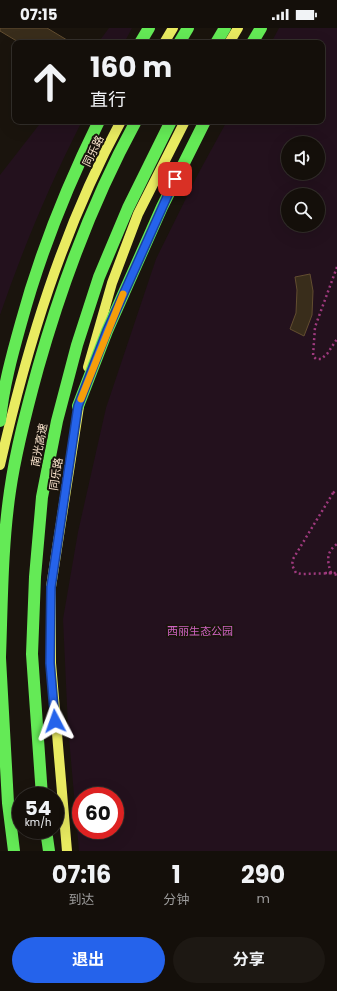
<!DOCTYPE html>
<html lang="zh">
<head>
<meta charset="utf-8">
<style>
  body { margin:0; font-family:Poppins,"Noto Sans SC",sans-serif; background:#1d1813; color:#f1f3f6; height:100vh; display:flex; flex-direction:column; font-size:15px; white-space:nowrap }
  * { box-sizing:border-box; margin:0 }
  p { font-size:13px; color:#9d9c9c }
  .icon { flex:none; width:22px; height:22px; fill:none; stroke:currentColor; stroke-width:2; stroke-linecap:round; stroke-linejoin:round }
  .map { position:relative; height:823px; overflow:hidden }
  .side { display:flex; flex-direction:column; background:#140f0a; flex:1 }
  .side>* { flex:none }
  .hud { position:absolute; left:12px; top:12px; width:313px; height:84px; border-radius:8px; box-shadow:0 4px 16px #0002,0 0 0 1px #332f2b; background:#140f0a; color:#f1f3f6; overflow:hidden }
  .fabs { position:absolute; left:281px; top:108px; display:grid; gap:8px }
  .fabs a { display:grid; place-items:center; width:44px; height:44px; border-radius:50%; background:#140f0a; box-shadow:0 4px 16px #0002,0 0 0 1px #332f2b; font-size:20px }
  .speed { position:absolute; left:12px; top:759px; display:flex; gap:8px; font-size:20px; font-weight:700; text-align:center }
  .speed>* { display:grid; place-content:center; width:52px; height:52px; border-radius:50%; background:#140f0a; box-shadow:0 4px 16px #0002,0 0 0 1px #332f2b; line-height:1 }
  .speed small { font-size:10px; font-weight:400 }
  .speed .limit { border:6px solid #d22; background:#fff; color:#111 }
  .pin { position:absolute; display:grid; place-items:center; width:34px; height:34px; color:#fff; margin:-17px; border-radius:8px; box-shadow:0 2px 6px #0006 }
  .me { position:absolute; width:44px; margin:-22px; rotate:356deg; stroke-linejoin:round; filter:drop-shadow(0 0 3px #0008) }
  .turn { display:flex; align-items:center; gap:14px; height:84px; padding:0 12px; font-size:18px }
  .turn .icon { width:52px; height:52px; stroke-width:2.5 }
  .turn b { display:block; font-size:28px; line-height:34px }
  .eta { display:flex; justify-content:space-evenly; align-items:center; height:68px; text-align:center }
  .eta b { font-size:24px; font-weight:700; line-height:28px }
  .button { display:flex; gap:8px; margin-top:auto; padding:8px 12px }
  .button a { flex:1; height:46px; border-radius:24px; background:#2563eb; color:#fff; font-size:16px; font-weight:700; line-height:46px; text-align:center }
  .button a+a { background:#1d1813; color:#f1f3f6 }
  .status { display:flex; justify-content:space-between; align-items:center; height:28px; padding:0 20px; background:#140f0a; direction:ltr }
  .status svg { height:11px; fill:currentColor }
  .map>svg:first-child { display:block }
</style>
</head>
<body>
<div class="status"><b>07:15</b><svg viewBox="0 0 49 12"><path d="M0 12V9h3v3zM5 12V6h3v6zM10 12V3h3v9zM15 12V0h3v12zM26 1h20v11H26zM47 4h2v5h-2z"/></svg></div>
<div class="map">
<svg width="337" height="823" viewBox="0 0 337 823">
  <rect width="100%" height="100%" fill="#1a140d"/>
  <!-- green -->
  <g fill="#23111d" fill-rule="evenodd">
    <path d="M109 0H132L124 15H98Z"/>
    <path d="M279 0H337V823H79L68 699 63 591 78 504 106 380 156 231 198 146 227 93H322V15H271ZM288 115H318V145H288ZM288 167H318V197H288ZM81 768H115V802H81Z"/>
    <path d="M42 93H82C50 156 23 220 0 287V147Z"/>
  </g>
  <!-- building -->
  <g fill="#392d1b" stroke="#624d30">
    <path d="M0 0H47L72 15H20L0 3Z"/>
    <path d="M310 246 313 263 312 287 304 308 290 301 296 285 297 262 295 249Z"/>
  </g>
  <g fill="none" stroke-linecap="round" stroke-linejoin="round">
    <!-- path -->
    <g stroke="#9f3a7e" stroke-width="2.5" stroke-dasharray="2 3" stroke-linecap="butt">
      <path d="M337 239 315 299 313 328 316 331H321L327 326 337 311"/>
      <path d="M333 465 337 462"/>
      <path d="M325 545H331L337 547"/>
      <path d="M331 545C327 533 326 524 337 516"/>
    </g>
    <!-- primary -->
    <g stroke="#e9eb61" stroke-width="10">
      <path d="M164 15 173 0"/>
      <path d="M229 15 238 0"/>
      <path d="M88 339 112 255 138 186 185 93"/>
      <path d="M0 437C27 318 63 200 121 93"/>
      <path d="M67 823 51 635V559L80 372"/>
    </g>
    <!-- motorway -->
    <g stroke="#64ea56" stroke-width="12">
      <path d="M140 15 149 0"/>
      <path d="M179 15 188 0"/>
      <path d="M216 15 225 0"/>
      <path d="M252 15 261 0"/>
      <path d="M78 378 107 303 162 179 205 93"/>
      <path d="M0 393C3 360 12 327 21 295 40 225 67 158 99 93"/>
      <path d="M0 629C2 574 2 518 10 463 16 421 27 380 38 340 62 255 94 170 136 93"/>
      <path d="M0 630 8 775 14 823"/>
      <path d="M42 768 32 626 35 549 42 469 57 393 77 317 99 249 128 180 171 93"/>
      <path d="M46 802 49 823"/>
    </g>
    <!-- path-bridge -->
    <path stroke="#9f3a7e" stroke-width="2.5" stroke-dasharray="2 3" stroke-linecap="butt" d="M333 465 293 531 292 537 296 545 302 546 337 545"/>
  </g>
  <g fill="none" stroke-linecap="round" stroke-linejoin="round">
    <defs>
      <path id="route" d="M55 693 50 635 51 559 78 378 107 303 175 151"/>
    </defs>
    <!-- route casing -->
    <use href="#route" stroke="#184099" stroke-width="10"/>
    <!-- route -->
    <use href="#route" stroke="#2563eb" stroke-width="7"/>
    <!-- slow -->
    <path stroke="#f59e0b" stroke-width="7" d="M81 371 123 266"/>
  </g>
  <g text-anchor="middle" stroke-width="4" stroke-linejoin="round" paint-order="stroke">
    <!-- street labels -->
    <g font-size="11" fill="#f9e3cc" stroke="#1a140d">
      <text transform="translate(93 123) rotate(-64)" y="4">同乐路</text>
      <text transform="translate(39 417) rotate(-79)" y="4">南光高速</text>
      <text transform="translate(56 446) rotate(-81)" y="4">同乐路</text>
    </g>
    <!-- park labels -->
    <g font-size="11" fill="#ce63c0" stroke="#1a140d">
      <text x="200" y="607">西丽生态公园</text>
    </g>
  </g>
</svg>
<div class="fabs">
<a><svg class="icon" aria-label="sound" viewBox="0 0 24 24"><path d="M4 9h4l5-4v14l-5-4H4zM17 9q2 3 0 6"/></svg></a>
<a><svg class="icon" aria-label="search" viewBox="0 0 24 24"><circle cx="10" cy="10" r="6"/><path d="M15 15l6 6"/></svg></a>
</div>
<div class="speed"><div>54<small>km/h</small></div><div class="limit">60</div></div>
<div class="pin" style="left:175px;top:151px;background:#d93025"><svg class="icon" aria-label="arrive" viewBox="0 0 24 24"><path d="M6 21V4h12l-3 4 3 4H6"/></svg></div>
<svg class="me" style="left:55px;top:693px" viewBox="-20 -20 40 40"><path d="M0-17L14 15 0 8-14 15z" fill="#2563eb" stroke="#fff" stroke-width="4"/></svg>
<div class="hud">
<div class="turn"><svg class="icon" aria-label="ahead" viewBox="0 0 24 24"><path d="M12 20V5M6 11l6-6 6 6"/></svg><div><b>160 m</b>直行</div></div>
</div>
</div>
<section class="side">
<div class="eta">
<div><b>07:16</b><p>到达</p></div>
<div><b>1</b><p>分钟</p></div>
<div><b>290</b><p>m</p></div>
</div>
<div class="button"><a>退出</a><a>分享</a></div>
</section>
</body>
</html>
